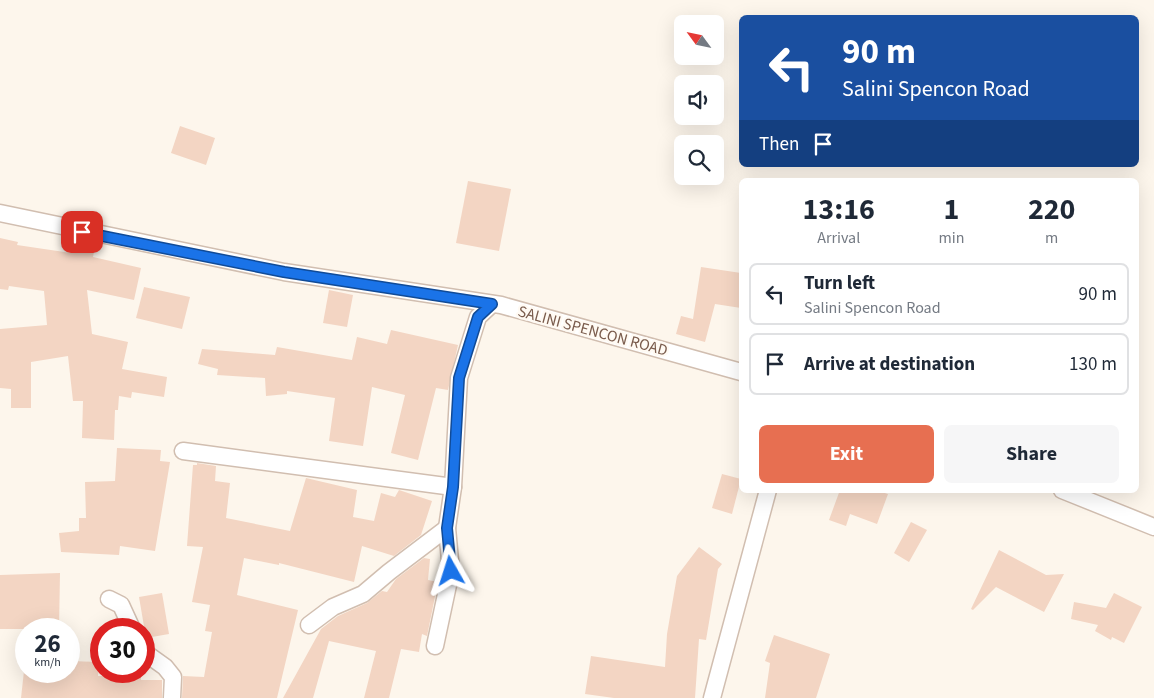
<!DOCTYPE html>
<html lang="en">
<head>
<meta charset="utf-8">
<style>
  body { margin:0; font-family:"Source Sans 3",sans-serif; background:#f6f6f7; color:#1f2937; height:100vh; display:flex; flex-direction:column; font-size:19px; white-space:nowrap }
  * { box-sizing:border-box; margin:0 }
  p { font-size:16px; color:#747a83 }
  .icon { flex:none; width:28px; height:28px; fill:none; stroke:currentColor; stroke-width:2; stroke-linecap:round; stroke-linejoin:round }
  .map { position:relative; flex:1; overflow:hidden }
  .sheet { position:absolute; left:739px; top:178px; width:400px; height:315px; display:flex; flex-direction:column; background:#fff; border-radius:8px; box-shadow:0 5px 20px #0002 }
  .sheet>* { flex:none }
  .banner { position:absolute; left:739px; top:15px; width:400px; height:152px; border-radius:8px; box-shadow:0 5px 20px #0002; background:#1a4fa0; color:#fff; overflow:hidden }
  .needle { width:32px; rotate:303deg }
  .controls { position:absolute; left:674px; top:15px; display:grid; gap:10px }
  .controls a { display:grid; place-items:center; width:50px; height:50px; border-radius:8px; background:#fff; box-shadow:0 5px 20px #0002; font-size:25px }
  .speed { position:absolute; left:15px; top:618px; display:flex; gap:10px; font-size:25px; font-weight:700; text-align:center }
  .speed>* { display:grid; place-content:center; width:65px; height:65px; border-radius:50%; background:#fff; box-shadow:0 5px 20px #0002; line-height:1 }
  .speed small { font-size:12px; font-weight:400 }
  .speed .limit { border:8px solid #d22; background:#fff; color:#111 }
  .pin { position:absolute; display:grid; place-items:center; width:42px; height:42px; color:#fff; margin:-21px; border-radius:10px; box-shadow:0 2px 8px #0006 }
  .me { position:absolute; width:55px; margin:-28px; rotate:354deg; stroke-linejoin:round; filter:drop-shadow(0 0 4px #0008) }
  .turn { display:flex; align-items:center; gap:18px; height:105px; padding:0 20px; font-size:22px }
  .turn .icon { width:65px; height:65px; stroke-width:2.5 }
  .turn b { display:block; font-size:35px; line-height:42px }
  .then { display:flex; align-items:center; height:48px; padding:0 20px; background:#0003; gap:10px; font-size:19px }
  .eta { display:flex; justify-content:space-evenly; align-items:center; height:85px; text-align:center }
  .eta b { font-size:30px; font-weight:700; line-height:35px }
  .primary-button { display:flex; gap:10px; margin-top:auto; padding:10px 20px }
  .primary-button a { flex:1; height:58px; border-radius:8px; background:#e76f51; color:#fff; font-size:20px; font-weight:700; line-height:58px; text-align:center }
  .primary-button a+a { background:#f6f6f7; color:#1f2937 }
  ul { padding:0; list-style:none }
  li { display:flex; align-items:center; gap:15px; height:62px; margin:0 10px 8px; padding:0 10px; border:2px solid #e0e1e3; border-radius:8px }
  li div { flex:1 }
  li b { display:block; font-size:19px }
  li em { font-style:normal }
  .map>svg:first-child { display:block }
</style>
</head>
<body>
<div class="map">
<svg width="1154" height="698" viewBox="0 0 1154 698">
  <rect width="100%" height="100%" fill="#fdf6ec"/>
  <!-- building -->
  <g fill="#f3d5c3">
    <path d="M180 126 215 138 206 165 171 153Z"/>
    <path d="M468 181 511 189 499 251 456 243Z"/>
    <path d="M0 238 18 242 17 245 71 253 74 241 95 246 93 257 141 268 134 300 87 290 92 334 128 342 122 369 167 377 164 397 132 392 131 398 119 396 118 410H115L114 440 82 438 83 401H73L68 356 31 362V408H11V389L0 388V329L47 325 44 291 9 286 8 290 0 289Z"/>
    <path d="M701 267 741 273V308L715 304 705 342 676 334 681 316 693 319Z"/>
    <path d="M144 287 190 297 182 329 136 318Z"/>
    <path d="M329 290 353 295 347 327 323 323Z"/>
    <path d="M391 330 458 345 448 390 436 388 418 460 391 453 405 395 372 387 363 446 329 441 335 398 287 391V394L266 396 265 378 217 375 218 369 198 364 202 349 275 355 277 347 352 360 357 337 387 344Z"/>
    <path d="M117 448 161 450 160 461 170 462 155 551 120 546 119 555 61 552 59 533 79 531V518H86L85 482 115 481Z"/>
    <path d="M197 463 216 466 215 481 230 483 226 518 290 531 306 478 357 490 353 517 374 521 381 493 395 497 399 490 432 501 421 535 394 556 362 546 354 582 279 563V565L244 558 237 595 298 610 277 698H182L183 676 204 677 212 632 205 631 210 605 192 602 203 547 187 546 193 465H197Z"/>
    <path d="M722 474 741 479 732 514 712 508Z"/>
    <path d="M840 490H875L888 494 877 524 850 514 846 526 829 520Z"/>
    <path d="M911 522 927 530 909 562 894 553Z"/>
    <path d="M699 547 722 564 718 569 706 640 699 639 695 698H614L585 694 591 656 665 667 667 634 677 576Z"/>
    <path d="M999 550 1046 575 1064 574 1044 612 996 587 973 610 971 609Z"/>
    <path d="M424 558 430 559 428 580 438 582 427 636 422 634 419 652 401 649 389 698H364L376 651 329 641 313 698H283L321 629 338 616 367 603 382 591 387 592 396 579Z"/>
    <path d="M60 573 59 629H0V575Z"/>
    <path d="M162 593 169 634 146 638 139 597Z"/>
    <path d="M1114 593 1142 607 1124 643 1112 637 1111 640 1095 631 1098 625 1071 619 1074 602 1106 608Z"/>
    <path d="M774 635 830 654 816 698H765L770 663 765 661Z"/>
    <path d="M69 661 99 662 98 676H141V680H162V698H21L24 671H69Z"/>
  </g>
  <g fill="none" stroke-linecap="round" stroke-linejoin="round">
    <defs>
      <g id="street">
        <path d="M0 213 284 272 501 305 741 372"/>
        <path d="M183 451 453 487"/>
        <path d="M1062 490 1154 527"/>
        <path d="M109 599 121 605 132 629"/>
        <path d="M309 625 333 607 363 594 389 572 447 528"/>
        <path d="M435 646 451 571 447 528 453 487 459 378 478 317 492 304"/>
        <path d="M144 652 165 667 173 677 172 698"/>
        <path d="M712 698 768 490"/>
      </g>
    </defs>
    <!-- street casing -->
    <use href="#street" stroke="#d1beb0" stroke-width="19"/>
    <!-- street -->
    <use href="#street" stroke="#fff" stroke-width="16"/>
  </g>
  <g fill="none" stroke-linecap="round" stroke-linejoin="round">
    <defs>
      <path id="route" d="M82 232 284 272 492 304 478 317 459 378 453 487 447 528 451 571"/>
    </defs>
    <!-- route casing -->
    <use href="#route" stroke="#114b97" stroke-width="12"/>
    <!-- route -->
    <use href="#route" stroke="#1a73e8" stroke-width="9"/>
  </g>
  <g text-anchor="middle" stroke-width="4.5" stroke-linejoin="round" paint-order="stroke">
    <!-- street labels -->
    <g font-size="16" fill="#7a5c4d" stroke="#fffaf3">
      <text transform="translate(593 330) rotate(15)" y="6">SALINI SPENCON ROAD</text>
    </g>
  </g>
</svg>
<div class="controls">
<a><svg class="needle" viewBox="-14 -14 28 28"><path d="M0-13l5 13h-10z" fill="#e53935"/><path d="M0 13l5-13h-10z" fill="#747a83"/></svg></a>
<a><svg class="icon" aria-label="sound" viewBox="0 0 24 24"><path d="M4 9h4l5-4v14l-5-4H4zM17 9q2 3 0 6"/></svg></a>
<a><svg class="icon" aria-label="search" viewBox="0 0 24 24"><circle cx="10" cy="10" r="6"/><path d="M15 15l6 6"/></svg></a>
</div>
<div class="speed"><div>26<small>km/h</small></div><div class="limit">30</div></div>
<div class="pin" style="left:82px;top:232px;background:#d93025"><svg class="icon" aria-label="arrive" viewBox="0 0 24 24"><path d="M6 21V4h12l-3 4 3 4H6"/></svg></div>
<svg class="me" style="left:451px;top:571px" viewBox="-20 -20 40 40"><path d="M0-17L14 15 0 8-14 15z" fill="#1a73e8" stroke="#fff" stroke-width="4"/></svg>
<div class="banner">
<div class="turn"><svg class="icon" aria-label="left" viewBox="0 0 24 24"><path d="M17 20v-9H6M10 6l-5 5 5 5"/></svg><div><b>90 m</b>Salini Spencon Road</div></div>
<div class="then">Then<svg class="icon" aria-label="arrive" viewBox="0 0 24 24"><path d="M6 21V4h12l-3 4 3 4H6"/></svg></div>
</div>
<section class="sheet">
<div class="eta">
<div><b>13:16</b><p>Arrival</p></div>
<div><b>1</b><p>min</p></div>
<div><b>220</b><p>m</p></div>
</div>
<ul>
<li><svg class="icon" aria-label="left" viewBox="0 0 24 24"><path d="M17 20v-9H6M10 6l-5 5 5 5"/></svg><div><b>Turn left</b><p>Salini Spencon Road</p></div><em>90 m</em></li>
<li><svg class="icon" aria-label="arrive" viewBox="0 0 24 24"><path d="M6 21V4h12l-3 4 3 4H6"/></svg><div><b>Arrive at destination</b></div><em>130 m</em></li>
</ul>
<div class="primary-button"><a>Exit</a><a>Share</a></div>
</section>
</div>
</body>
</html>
